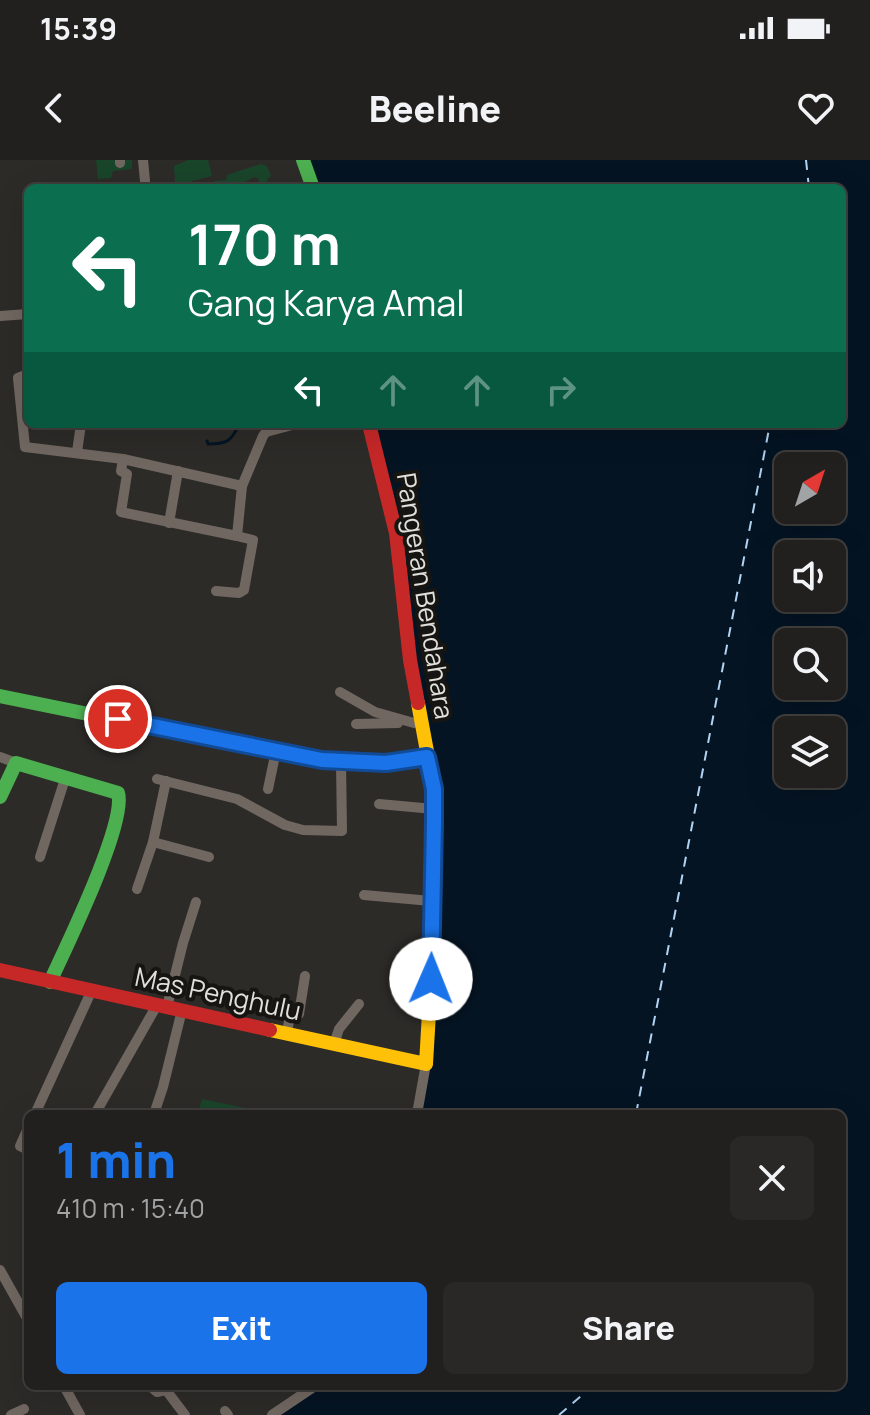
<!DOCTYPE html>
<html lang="en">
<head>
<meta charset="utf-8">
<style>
  body { margin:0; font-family:Manrope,sans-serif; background:#2a2827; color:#f1f3f6; height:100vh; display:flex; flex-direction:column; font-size:30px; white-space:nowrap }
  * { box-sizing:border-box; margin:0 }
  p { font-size:26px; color:#a2a3a4 }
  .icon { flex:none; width:44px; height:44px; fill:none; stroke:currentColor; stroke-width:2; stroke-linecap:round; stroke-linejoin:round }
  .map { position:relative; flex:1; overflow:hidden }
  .drawer { position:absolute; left:24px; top:950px; width:822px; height:280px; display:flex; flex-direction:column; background:#22201e; border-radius:12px; box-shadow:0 8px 32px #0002,0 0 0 2px #3f3e3c }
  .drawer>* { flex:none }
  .hud { position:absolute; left:24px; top:24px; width:822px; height:244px; border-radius:12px; box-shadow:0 8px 32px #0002,0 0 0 2px #3f3e3c; background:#0b6e4f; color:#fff; overflow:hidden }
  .needle { width:52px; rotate:39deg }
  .controls { position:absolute; left:774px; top:292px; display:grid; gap:16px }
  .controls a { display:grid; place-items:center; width:72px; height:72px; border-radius:12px; background:#22201e; box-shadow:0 8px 32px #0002,0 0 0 2px #3f3e3c; font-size:40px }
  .pin { position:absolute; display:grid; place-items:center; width:68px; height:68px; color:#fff; margin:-34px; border:4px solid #fff; border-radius:50%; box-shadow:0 2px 8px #0007 }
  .me { position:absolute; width:88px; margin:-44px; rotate:1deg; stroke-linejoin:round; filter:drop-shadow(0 0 6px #0008) }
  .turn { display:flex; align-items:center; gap:28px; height:168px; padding:0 32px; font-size:36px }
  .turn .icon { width:104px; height:104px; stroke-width:2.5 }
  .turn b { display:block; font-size:56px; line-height:68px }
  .lanes { display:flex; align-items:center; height:76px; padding:0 32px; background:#0003; justify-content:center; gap:40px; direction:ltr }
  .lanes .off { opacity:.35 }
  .round { display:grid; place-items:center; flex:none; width:84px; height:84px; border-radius:12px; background:#2a2827 }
  .head { display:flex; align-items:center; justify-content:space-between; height:136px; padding:0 32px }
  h1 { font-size:48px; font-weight:800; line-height:60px; color:#1a73e8 }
  .button { display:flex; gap:16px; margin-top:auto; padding:16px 32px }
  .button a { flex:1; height:92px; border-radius:12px; background:#1a73e8; color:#fff; font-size:32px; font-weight:800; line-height:92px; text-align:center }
  .button a+a { background:#2a2827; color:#f1f3f6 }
  .status { display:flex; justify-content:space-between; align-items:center; height:56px; padding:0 40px; background:#22201e; direction:ltr }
  .status svg { height:22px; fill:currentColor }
  header { display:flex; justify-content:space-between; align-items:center; height:104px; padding:0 32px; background:#22201e; font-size:36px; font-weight:800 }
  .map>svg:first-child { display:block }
</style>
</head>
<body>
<div class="status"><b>15:39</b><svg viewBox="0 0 49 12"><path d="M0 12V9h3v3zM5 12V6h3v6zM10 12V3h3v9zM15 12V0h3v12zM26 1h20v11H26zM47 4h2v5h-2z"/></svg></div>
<header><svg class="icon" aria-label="back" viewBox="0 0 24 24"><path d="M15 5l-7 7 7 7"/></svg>Beeline<svg class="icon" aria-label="heart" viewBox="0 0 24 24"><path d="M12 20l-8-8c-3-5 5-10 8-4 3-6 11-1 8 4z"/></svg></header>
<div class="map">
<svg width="870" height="1255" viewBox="0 0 870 1255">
  <rect width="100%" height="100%" fill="#2d2b28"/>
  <!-- green -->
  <g fill="#19452b">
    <path d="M96 0H132V9L113 11 111 18 98 19Z"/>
    <path d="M188 0H208L212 16 192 21 194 28H183L181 22H175L174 6Z"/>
    <path d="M261 4 267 6 271 16 267 20 269 28H261L258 18 254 17 234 28H215L214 21 226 20 227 15Z"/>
    <path d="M202 939 274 954H198Z"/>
  </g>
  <!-- water -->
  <path fill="#051423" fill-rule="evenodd" d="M305 0H870V1255H278L318 1226H842V954H421L436 625 370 264H842V28H314ZM788 306H832V350H788ZM788 394H832V438H788ZM788 482H832V526H788ZM788 570H832V614H788Z"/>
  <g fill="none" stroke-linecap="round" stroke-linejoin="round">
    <!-- stream -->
    <path stroke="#051423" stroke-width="3" d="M207 281 208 284C227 284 232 281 239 264"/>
    <!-- ferry -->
    <g stroke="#b2d4f3" stroke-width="2" stroke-dasharray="10 8" stroke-linecap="butt">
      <path d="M806 0 809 28"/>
      <path d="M636 954 770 264"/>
      <path d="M559 1255 581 1236 583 1226"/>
    </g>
    <!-- street -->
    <g stroke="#716761" stroke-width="10">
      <path d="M120 0V3"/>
      <path d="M143 0 145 21"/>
      <path d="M0 156 28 154"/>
      <path d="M28 214 18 218 25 287 123 299 242 326"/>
      <path d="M77 292 81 264"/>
      <path d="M123 299 121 311 127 314 121 352 237 376 242 326 263 276 266 272 296 264"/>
      <path d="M169 363 178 311"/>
      <path d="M216 431 239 433 244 430 253 380 237 376"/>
      <path d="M340 532 375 552 414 563"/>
      <path d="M356 564 398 563"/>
      <path d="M0 597 16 603"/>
      <path d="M157 619 237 639 285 665 303 670 342 671 341 602"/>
      <path d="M268 629 276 591"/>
      <path d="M379 644 434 649"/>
      <path d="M153 682 209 697"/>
      <path d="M40 697 65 619"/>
      <path d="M137 729 153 682 166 621"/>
      <path d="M364 735 431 741"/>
      <path d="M167 847 183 783 196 742"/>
      <path d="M287 873 289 861 299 854 305 816"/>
      <path d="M334 884 339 869 359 844"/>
      <path d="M35 954 91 832"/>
      <path d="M95 954 157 845"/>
      <path d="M154 954 163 927 182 850"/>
      <path d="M417 954 426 904"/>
      <path d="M28 968 20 986 28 990"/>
      <path d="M0 1110 28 1160"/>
      <path d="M64 1226 80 1255"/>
      <path d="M150 1226 157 1232 166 1230 185 1255"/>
      <path d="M225 1251 228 1255"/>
      <path d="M11 1255 24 1249"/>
      <path d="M272 1255 315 1226"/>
    </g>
    <!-- fast -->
    <g stroke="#4caf50" stroke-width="14">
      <path d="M303 0 313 28"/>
      <path d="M0 536 304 598 386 603 427 597"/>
      <path d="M0 637 16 603 118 633C127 663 65 789 50 822"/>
    </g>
    <!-- slow -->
    <path stroke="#ffc107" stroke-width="14" d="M270 870 426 904 432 802 434 629 418 543"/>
    <!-- jam -->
    <g stroke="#c62828" stroke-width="14">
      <path d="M369 264 396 373 410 500 418 543"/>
      <path d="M0 810 270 870"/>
    </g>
  </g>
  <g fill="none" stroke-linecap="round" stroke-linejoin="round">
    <defs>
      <path id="route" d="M118 559 322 600 386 603 427 597 434 629V662L431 819"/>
    </defs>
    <!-- route casing -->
    <use href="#route" stroke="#114b97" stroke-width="20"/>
    <!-- route -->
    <use href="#route" stroke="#1a73e8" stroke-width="14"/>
  </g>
  <g text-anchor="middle" stroke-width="8" stroke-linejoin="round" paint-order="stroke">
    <!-- street labels -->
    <g font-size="26" fill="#e1e0dc" stroke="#161512">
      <text transform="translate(425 436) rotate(81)" y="9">Pangeran Bendahara</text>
      <text transform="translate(218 834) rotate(12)" y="9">Mas Penghulu</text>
    </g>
  </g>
</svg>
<div class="controls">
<a><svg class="needle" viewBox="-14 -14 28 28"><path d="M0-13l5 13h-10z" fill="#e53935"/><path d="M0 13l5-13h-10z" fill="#a2a3a4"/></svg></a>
<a><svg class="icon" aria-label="sound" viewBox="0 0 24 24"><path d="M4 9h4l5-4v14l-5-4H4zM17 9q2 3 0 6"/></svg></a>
<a><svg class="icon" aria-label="search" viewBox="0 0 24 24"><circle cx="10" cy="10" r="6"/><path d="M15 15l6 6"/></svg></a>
<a><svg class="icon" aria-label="layers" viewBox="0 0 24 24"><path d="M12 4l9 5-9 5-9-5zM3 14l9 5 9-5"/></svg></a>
</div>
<div class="pin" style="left:118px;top:559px;background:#d93025"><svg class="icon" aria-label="arrive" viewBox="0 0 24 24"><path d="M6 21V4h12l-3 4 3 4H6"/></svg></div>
<svg class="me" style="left:431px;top:819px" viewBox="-20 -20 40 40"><circle r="19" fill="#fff"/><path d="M0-13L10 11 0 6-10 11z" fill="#1a73e8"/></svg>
<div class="hud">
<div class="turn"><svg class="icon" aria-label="left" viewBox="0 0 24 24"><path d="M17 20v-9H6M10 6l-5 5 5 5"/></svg><div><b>170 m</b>Gang Karya Amal</div></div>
<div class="lanes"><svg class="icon" aria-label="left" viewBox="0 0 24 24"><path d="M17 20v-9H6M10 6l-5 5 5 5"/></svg><svg class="icon off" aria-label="ahead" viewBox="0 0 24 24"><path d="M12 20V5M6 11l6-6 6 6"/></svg><svg class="icon off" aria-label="ahead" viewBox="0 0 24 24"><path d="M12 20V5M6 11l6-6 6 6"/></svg><svg class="icon off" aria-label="right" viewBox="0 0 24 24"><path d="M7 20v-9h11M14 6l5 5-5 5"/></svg></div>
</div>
<section class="drawer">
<div class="head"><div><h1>1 min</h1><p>410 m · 15:40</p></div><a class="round"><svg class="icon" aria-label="close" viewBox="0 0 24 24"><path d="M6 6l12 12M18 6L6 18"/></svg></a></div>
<div class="button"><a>Exit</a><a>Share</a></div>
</section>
</div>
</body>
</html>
